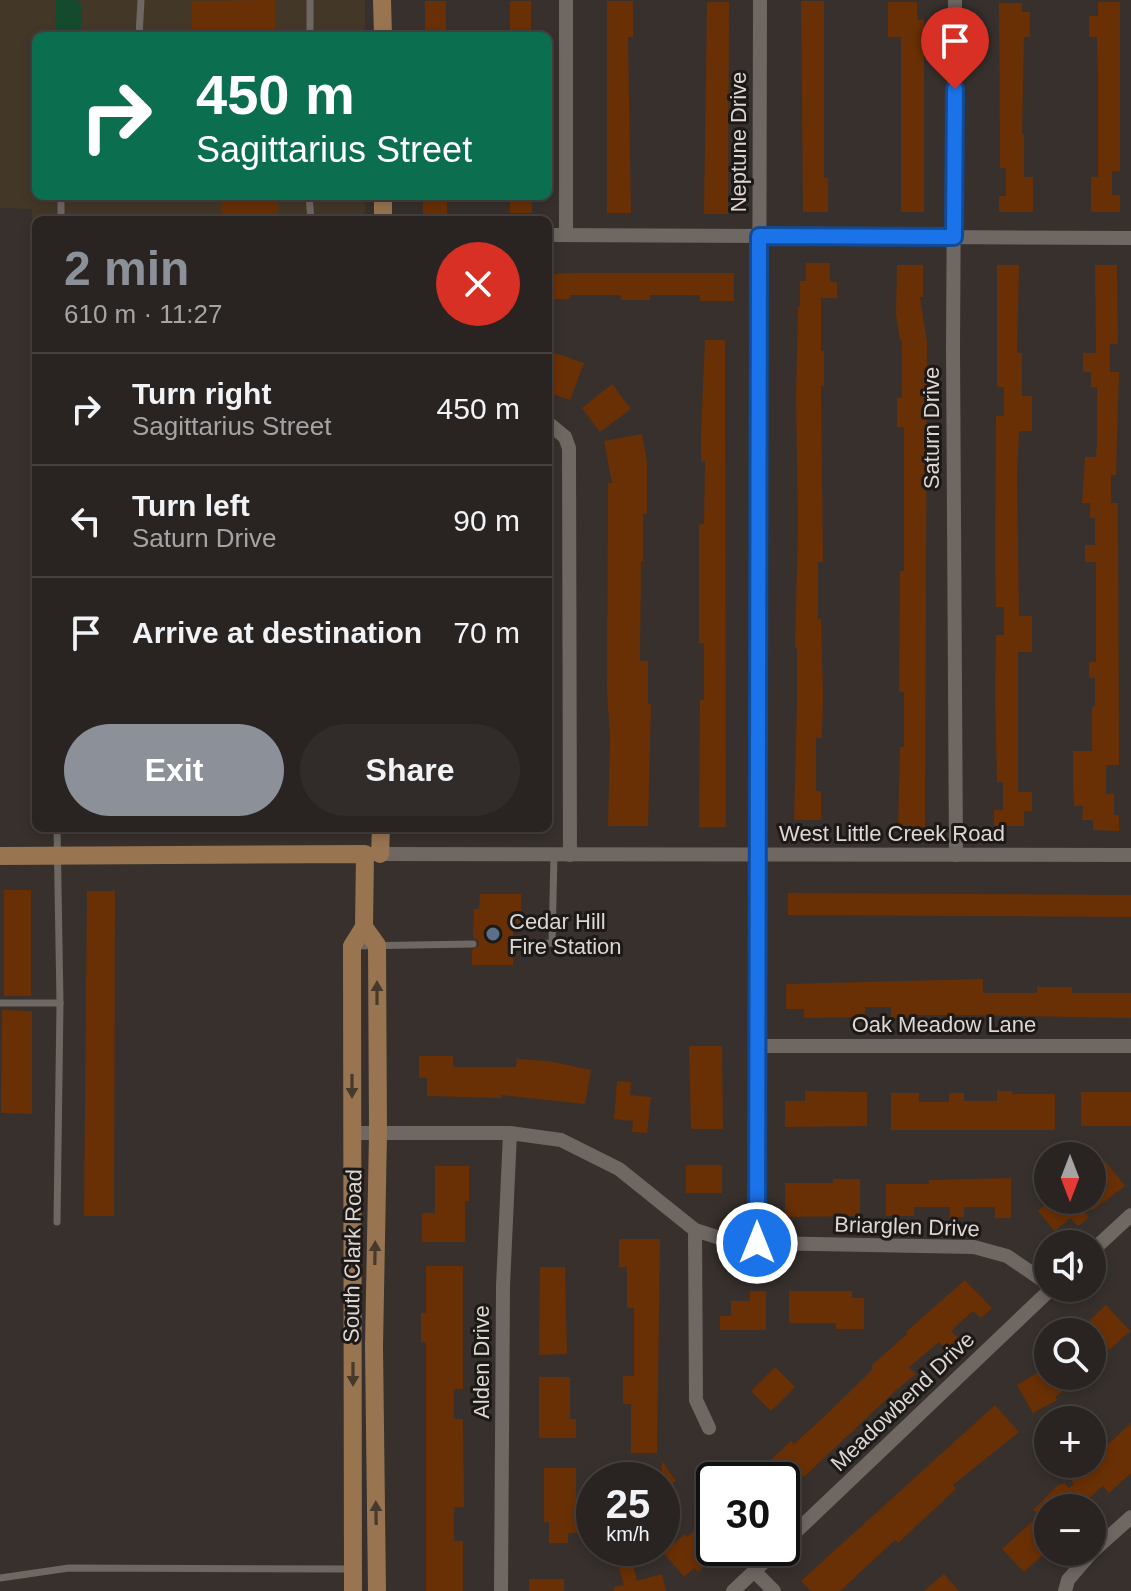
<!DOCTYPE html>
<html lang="en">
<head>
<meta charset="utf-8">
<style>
  body { margin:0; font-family:Helvetica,sans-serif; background:#312c2a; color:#f1f3f6; height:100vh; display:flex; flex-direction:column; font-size:30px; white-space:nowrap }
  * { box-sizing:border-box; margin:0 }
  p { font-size:26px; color:#a5a4a5 }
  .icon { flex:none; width:44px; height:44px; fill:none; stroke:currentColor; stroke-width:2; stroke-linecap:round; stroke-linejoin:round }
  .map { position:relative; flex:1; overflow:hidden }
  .sheet { position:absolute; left:32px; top:216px; width:520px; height:616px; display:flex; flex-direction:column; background:#292421; border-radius:12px; box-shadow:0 4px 12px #0003,0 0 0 2px #45413f }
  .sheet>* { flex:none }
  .hud { position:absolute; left:32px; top:32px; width:520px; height:168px; border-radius:12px; box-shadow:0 4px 12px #0003,0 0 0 2px #45413f; background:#0b6e4f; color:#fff; overflow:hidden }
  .needle { width:52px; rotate:180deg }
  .fabs { position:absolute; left:1034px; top:1142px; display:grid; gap:16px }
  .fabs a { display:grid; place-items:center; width:72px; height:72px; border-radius:50%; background:#292421; box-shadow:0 4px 12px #0003,0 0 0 2px #45413f; font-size:40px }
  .speed { position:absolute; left:576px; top:1462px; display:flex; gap:16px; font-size:40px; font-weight:700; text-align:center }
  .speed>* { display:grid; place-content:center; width:104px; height:104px; border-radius:50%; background:#292421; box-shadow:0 4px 12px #0003,0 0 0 2px #45413f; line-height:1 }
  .speed small { font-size:20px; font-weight:400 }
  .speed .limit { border:4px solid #111; border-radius:12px; background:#fff; color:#111 }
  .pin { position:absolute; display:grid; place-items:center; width:68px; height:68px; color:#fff; margin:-82px -34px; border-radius:50% 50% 50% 0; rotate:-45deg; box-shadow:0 0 8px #0007 }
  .pin .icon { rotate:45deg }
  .me { position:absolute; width:88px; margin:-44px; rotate:0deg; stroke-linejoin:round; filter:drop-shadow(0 0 6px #0008) }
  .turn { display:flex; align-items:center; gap:28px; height:168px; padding:0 32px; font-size:36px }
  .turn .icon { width:104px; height:104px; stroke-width:2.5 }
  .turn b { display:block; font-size:56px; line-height:68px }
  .round { display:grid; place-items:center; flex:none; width:84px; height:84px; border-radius:42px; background:#312c2a }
  .summary { display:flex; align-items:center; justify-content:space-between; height:136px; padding:0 32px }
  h1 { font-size:48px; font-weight:700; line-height:60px; color:#8c9099 }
  .action { display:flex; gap:16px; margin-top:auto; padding:16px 32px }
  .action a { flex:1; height:92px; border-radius:48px; background:#8c9099; color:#fff; font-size:32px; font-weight:700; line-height:92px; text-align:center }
  .action a+a { background:#312c2a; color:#f1f3f6 }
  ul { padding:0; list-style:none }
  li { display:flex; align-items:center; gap:24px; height:112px; padding:0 32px; border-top:2px solid #45413f }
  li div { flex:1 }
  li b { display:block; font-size:30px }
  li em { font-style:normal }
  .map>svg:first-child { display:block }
</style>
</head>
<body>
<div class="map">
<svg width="1131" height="1591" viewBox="0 0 1131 1591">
  <rect width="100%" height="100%" fill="#37302c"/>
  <!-- education -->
  <path fill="#433728" d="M0 0H365V36H36V196H365V220H36V341H32V209L0 208Z"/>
  <!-- green -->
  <path fill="#144b2e" d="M56 0H76L81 4V36H55Z"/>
  <!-- building -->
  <g fill="#693005">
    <path d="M275 0V36H192V1Z"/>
    <rect x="425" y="1" width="21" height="35"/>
    <rect x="510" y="1" width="21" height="35"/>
    <path d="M607 1H633V37H628L631 213H607Z"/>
    <path d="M801 1H824V178H828V212H803Z"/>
    <path d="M707 2H729L728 214H704Z"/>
    <path d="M888 2H917V20H924V212H901V37H888Z"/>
    <path d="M1098 2H1120V171H1112V195H1120V212H1091V177H1098V81L1097 37H1089V16H1098Z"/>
    <path d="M999 3H1022V12H1030V37H1024L1022 134H1024V177H1033V212H999V196H1006V168H1000Z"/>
    <rect x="221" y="196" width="57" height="24"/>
    <rect x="423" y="196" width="24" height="18"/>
    <rect x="510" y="196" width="22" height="17"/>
    <path d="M806 263H830V282H837V298H821V351H824V386H821L823 562H818V619H821L823 695 822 738H816V791H821V820H794L797 703V648H795L798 525 796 396 798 307H800V281H806Z"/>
    <path d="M897 265H923V297H920L927 342 925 827H898L900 747H904V692H899L900 571H904V427H897V398H902V340H900L896 315Z"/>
    <path d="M997 265H1019L1017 353H1022V396H1032V431H1019L1017 475 1019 616H1032V652H1018V792H1032V811H1024V826H994V810H1003V782H997L995 695 996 635H1004V607H996L995 562 996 416H1004V387H997Z"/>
    <path d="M1095 265H1117L1118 344H1110V372H1119L1116 475H1111V503H1118L1119 765H1106V794H1114V815H1119V831L1093 830V820H1082L1083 806H1074L1073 782V751H1092V707H1095V678H1089V662H1096V562H1085V545H1095V518H1090V503H1082L1085 457H1096L1097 441V387H1091V372H1083V353H1096Z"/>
    <path d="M577 273H734V301H700V295H650V300H621V295H570V299H548V274Z"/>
    <path d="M705 340H725L726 827H699L700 700H704V643H699V524H704L705 461H701V433Z"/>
    <path d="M555 353 584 363 570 400 548 392V373Z"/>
    <path d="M612 384 631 409 600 432 582 408Z"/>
    <path d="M642 434 647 462V514H643V561H641L640 661H648V704H651L648 826H608L610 736 607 692 608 483H612L604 441Z"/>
    <rect x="4" y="890" width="27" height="106"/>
    <path d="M87 891H115L114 1216H84Z"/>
    <path d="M788 893 1131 895V917L788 915Z"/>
    <path d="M480 894H521V924H513V938L507 943 508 948 513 950V965H472V950L479 945 478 940 473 938 474 909H479Z"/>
    <path d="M983 979V993H1037V987H1072V993H1131V1018L955 1015H908V1018H891V1007H865V1017L804 1018V1009H786V984Z"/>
    <path d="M4 1010 32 1011V1114L1 1113 2 1011Z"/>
    <path d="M689 1046H722L723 1129H691Z"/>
    <path d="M419 1056H453V1067H516L517 1059 548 1061 591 1070 585 1104 501 1095V1098L427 1096V1078H419Z"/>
    <path d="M617 1081 631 1082 630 1095 651 1097 647 1133 632 1132 633 1121 614 1119Z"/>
    <path d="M805 1091 867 1092V1126L785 1127V1101H805Z"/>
    <path d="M997 1091H1012V1094H1055V1130H891V1093H919V1102H949V1093H964V1101H997Z"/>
    <rect x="1081" y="1092" width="50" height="34"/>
    <path d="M1105 1161 1125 1186 1092 1211V1171Z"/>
    <rect x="686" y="1165" width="36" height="28"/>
    <path d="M435 1166H469V1201H465V1242H422V1213H435Z"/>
    <path d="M1011 1178V1218H995V1207H964V1217H950V1207H914V1216H886V1184H929V1180Z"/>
    <path d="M833 1179H860V1216L785 1217V1183H833Z"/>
    <path d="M1051 1200H1074L1089 1217 1078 1226 1070 1218 1055 1231 1038 1211Z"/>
    <path d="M619 1239H660L657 1453H631V1404H623V1376H634V1308H627V1267H619Z"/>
    <path d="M426 1266H463V1389H454V1419H463L464 1507H454V1541H463V1591H426V1342H421V1313H426Z"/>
    <path d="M540 1267H565L567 1354 539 1355Z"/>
    <path d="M965 1280 992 1308 981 1318 973 1311 951 1331 958 1338 945 1349 939 1342 909 1367 916 1374 894 1392 804 1477 797 1469 785 1480H749L791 1441 794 1444 828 1413 873 1369 871 1366 907 1334 906 1332Z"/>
    <path d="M750 1291H766V1330H720V1316H731V1301H750Z"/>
    <path d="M789 1291H852V1298H864V1329H836V1323H789Z"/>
    <path d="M1106 1305 1130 1331 1109 1350 1086 1324Z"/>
    <path d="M1048 1366V1376H1084L1055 1397 1057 1400 1033 1413 1017 1385Z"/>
    <path d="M775 1367 795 1387 771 1411 751 1391Z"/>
    <path d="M539 1377H570V1419H576V1438H539Z"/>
    <path d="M995 1405 1019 1432 953 1485 956 1489 898 1543 895 1540 840 1591H811L801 1581Z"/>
    <path d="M1131 1423V1473L1109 1493 1103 1486 1078 1508H1048V1550L1024 1572 1002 1549 1039 1515 1033 1510 1058 1485 1064 1483 1069 1488 1074 1484 1070 1477 1085 1464H1092V1459Z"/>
    <path d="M662 1461 676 1481 662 1491Z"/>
    <path d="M544 1468H576V1511H586V1533H568V1543H549V1522H544Z"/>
    <path d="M714 1514V1548H724L698 1572 694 1568 684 1577 663 1552 685 1534 687 1537Z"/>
    <path d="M633 1564 637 1581 662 1574 666 1591H614V1587L624 1585 619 1568Z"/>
    <path d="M944 1574 959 1591H924Z"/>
    <rect x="529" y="1579" width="35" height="12"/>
  </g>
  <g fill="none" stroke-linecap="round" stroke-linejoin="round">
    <!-- lane -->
    <g stroke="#6f6762" stroke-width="7">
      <path d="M139 36 141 0"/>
      <path d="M310 36V0"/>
      <path d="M309 196 311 220"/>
      <path d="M61 220V196"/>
      <path d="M513 944 552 943 554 855"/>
      <path d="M354 946 473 944"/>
      <path d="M0 1003H60L57 828"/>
      <path d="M57 1222 60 1003"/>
      <path d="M0 1578 69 1568 351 1569"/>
    </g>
    <!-- street -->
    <g stroke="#6f6762" stroke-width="14">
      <path d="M955 0 953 349 956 855"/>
      <path d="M548 235 1131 238"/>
      <path d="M566 235V0"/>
      <path d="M548 423 565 437 569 448 570 855"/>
      <path d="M370 854 1131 855"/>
      <path d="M758 1046H1131"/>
      <path d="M352 1133H510L561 1140 619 1169 695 1230 720 1238 757 1243 974 1247 1007 1256 1048 1284"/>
      <path d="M695 1230 696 1400 709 1428"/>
      <path d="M757 1243 760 0"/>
      <path d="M1092 1251 1131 1215"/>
      <path d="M782 1545 1052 1288"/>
      <path d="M1092 1552 1131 1517"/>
      <path d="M754 1571 774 1591"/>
      <path d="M501 1591 503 1286 510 1133"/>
      <path d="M733 1591 779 1548"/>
      <path d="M1065 1591 1068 1580 1092 1552"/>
    </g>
    <!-- secondary -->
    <g stroke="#987451" stroke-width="18">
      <path d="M382 0 383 36"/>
      <path d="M383 196V220"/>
      <path d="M380 854 381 828"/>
      <path d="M0 856 365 854 364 927 352 946 353 1591"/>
      <path d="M364 927 377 945 378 1133 374 1346 377 1591"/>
    </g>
  </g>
  <!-- one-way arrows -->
  <defs><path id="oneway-solid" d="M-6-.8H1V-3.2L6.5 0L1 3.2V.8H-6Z" transform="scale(2)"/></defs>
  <g fill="#47392b">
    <use href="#oneway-solid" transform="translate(377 993) rotate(-90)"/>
    <use href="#oneway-solid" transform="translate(352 1086) rotate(90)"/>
    <use href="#oneway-solid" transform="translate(375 1253) rotate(-89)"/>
    <use href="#oneway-solid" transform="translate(353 1374) rotate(90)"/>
    <use href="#oneway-solid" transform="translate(376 1513) rotate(-91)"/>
  </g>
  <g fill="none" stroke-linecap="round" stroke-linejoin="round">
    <defs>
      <path id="route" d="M757 1243 759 236 954 237 955 89"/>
    </defs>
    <!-- route casing -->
    <use href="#route" stroke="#114b97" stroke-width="20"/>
    <!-- route -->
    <use href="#route" stroke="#1a73e8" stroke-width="14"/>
  </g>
  <!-- markers -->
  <circle fill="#5c6f8a" stroke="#1c1917" stroke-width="3" cx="493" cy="934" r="8"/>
  <g text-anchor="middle" stroke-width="6" stroke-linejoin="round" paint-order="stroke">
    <!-- street labels -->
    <g font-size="22" fill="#dcd7d5" stroke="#1c1917">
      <text transform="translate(738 142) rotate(-90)" y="8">Neptune Drive</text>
      <text transform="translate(931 428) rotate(-90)" y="8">Saturn Drive</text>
      <text x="892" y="841">West Little Creek Road</text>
      <text x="944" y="1032">Oak Meadow Lane</text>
      <text transform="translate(907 1226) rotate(2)" y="8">Briarglen Drive</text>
      <text transform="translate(352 1256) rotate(-89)" y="8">South Clark Road</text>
      <text transform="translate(481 1362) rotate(-90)" y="8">Alden Drive</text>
      <text transform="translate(902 1401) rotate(-44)" y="8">Meadowbend Drive</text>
    </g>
    <!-- poi labels -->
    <g font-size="22" fill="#dcd7d5" stroke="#1c1917" text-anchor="start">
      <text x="509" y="929">Cedar Hill<tspan x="509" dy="25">Fire Station</tspan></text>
    </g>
  </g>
</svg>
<div class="fabs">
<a><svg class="needle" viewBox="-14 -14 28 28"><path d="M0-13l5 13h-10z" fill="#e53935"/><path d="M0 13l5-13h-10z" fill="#a5a4a5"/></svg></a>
<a><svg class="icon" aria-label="sound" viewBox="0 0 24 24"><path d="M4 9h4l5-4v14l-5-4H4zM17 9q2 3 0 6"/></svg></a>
<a><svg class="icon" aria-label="search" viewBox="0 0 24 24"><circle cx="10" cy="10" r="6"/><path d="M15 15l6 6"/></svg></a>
<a>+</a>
<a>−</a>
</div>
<div class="speed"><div>25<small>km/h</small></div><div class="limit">30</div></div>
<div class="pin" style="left:955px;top:89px;background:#d93025"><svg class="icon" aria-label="arrive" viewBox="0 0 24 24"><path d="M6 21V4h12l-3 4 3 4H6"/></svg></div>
<svg class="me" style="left:757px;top:1243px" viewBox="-20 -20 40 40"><circle r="17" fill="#1a73e8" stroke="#fff" stroke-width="3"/><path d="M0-11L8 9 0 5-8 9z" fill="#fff"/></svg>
<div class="hud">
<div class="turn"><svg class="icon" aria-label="right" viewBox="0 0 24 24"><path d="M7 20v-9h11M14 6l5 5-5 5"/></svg><div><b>450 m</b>Sagittarius Street</div></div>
</div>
<section class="sheet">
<div class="summary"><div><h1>2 min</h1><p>610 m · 11:27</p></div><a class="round" style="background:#d93025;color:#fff"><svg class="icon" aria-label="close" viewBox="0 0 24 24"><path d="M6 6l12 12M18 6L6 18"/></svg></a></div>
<ul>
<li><svg class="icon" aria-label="right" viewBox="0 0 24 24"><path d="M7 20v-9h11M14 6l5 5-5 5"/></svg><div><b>Turn right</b><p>Sagittarius Street</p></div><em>450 m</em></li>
<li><svg class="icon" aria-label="left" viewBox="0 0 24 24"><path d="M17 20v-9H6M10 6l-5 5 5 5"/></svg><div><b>Turn left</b><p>Saturn Drive</p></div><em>90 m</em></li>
<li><svg class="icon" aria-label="arrive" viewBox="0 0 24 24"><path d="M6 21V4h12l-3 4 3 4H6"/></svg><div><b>Arrive at destination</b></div><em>70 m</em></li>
</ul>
<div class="action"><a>Exit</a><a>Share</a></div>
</section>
</div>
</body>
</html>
